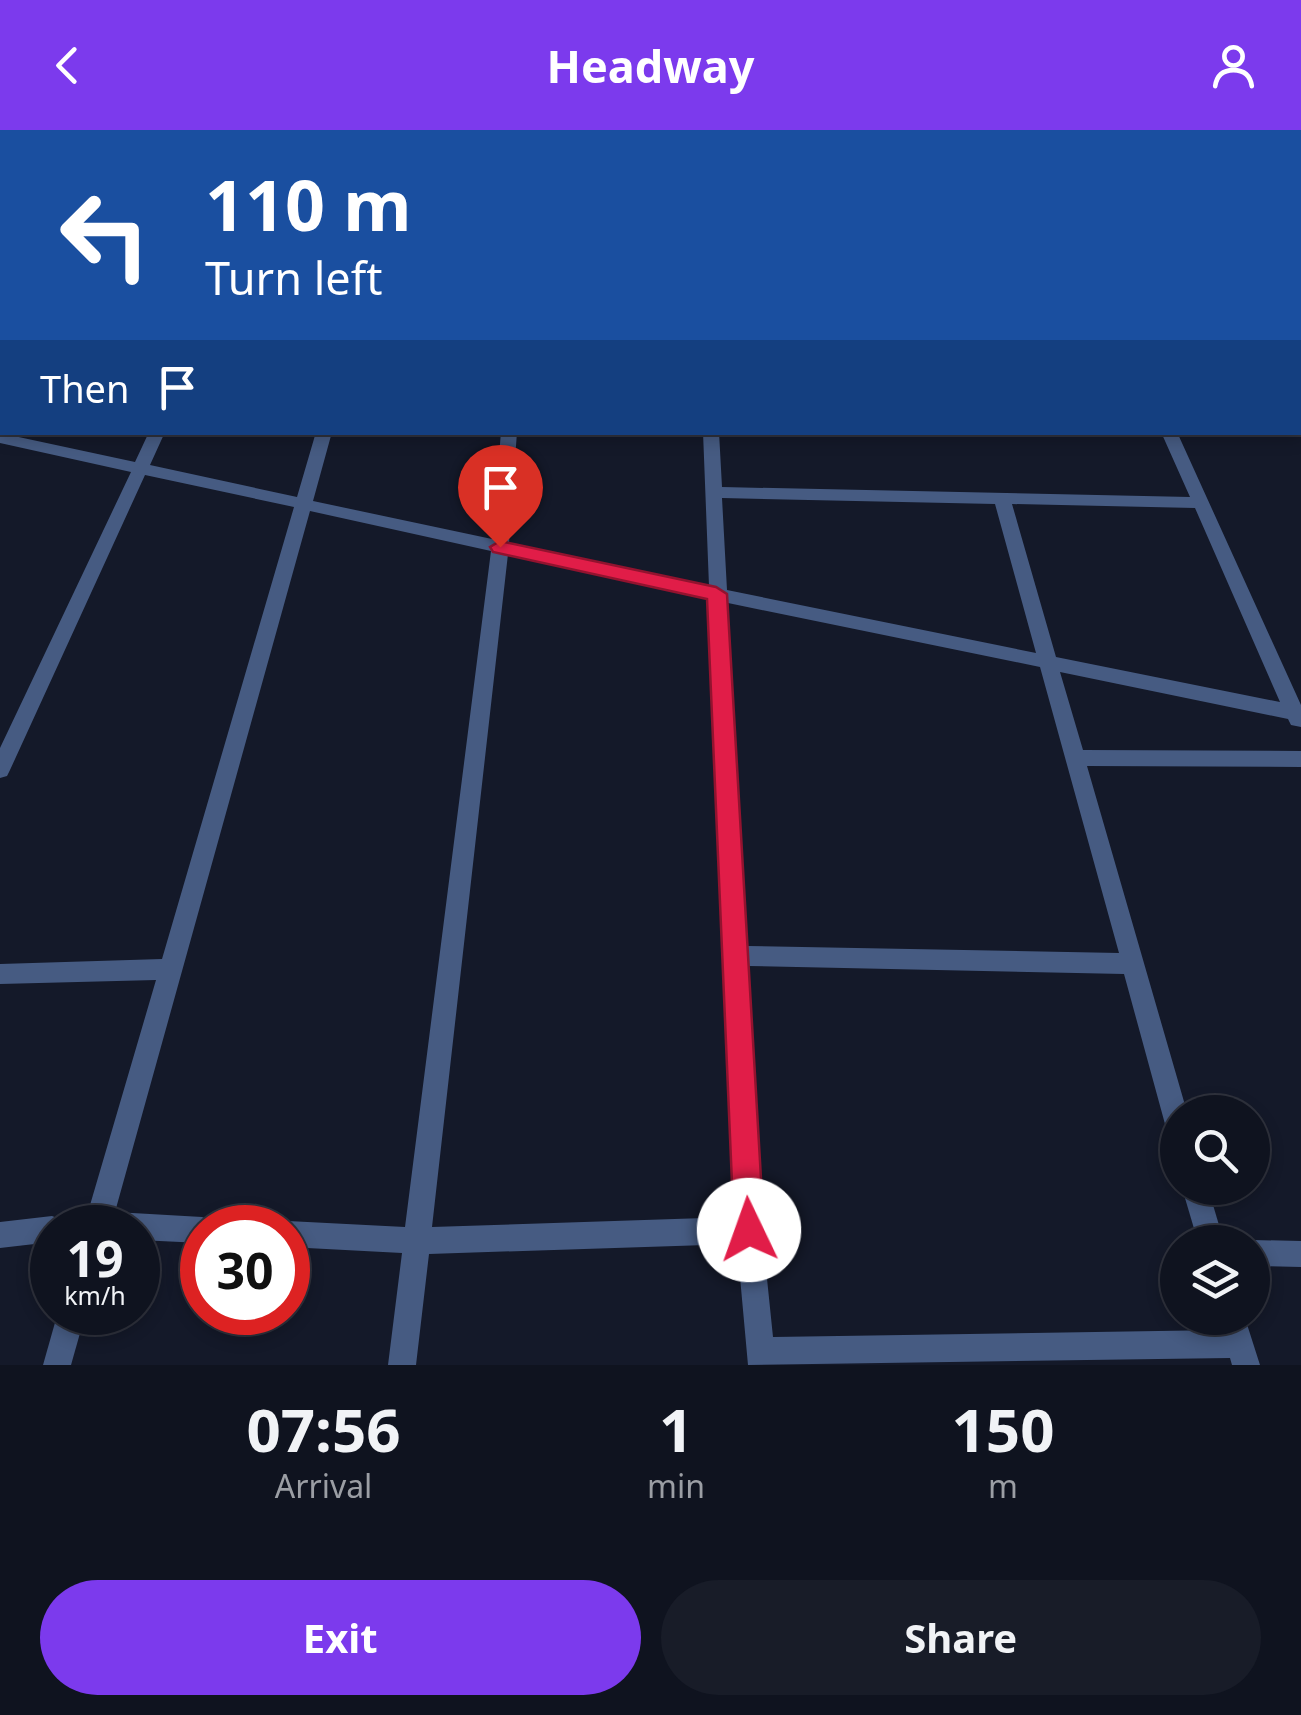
<!DOCTYPE html>
<html lang="en">
<head>
<meta charset="utf-8">
<style>
  body { margin:0; font-family:"Noto Sans",sans-serif; background:#181c28; color:#f1f3f6; height:100vh; display:flex; flex-direction:column; font-size:38px; white-space:nowrap }
  * { box-sizing:border-box; margin:0 }
  p { font-size:32px; color:#9b9ea4 }
  .icon { flex:none; width:55px; height:55px; fill:none; stroke:currentColor; stroke-width:2; stroke-linecap:round; stroke-linejoin:round }
  .map { position:relative; height:1235px; overflow:hidden }
  .sheet { display:flex; flex-direction:column; background:#0f131f; flex:1 }
  .sheet>* { flex:none }
  .banner { position:absolute; left:0px; top:0px; width:1302px; height:305px; box-shadow:0 5px 15px #0003,0 0 0 2px #2f323d; background:#1a4fa0; color:#fff; overflow:hidden }
  .tools { position:absolute; left:1160px; top:965px; display:grid; gap:20px }
  .tools a { display:grid; place-items:center; width:110px; height:110px; border-radius:50%; background:#0f131f; box-shadow:0 5px 15px #0003,0 0 0 2px #2f323d; font-size:50px }
  .speed { position:absolute; left:30px; top:1075px; display:flex; gap:20px; font-size:50px; font-weight:700; text-align:center }
  .speed>* { display:grid; place-content:center; width:130px; height:130px; border-radius:50%; background:#0f131f; box-shadow:0 5px 15px #0003,0 0 0 2px #2f323d; line-height:1 }
  .speed small { font-size:25px; font-weight:400 }
  .speed .limit { border:15px solid #d22; background:#fff; color:#111 }
  .pin { position:absolute; display:grid; place-items:center; width:85px; height:85px; color:#fff; margin:-102px -42px; border-radius:50% 50% 50% 0; rotate:-45deg; box-shadow:0 0 10px #0007 }
  .pin .icon { rotate:45deg }
  .me { position:absolute; width:110px; margin:-55px; rotate:357deg; stroke-linejoin:round; filter:drop-shadow(0 0 8px #0008) }
  .turn { display:flex; align-items:center; gap:35px; height:210px; padding:0 40px; font-size:45px }
  .turn .icon { width:130px; height:130px; stroke-width:2.5 }
  .turn b { display:block; font-size:70px; line-height:85px }
  .then { display:flex; align-items:center; height:95px; padding:0 40px; background:#0003; gap:20px; font-size:38px }
  .eta { display:flex; justify-content:space-evenly; align-items:center; height:170px; text-align:center }
  .eta b { font-size:60px; font-weight:700; line-height:70px }
  .action { display:flex; gap:20px; margin-top:auto; padding:20px 40px }
  .action a { flex:1; height:115px; border-radius:60px; background:#7c3aed; color:#fff; font-size:40px; font-weight:700; line-height:115px; text-align:center }
  .action a+a { background:#181c28; color:#f1f3f6 }
  header { display:flex; justify-content:space-between; align-items:center; height:130px; padding:0 40px; background:#7c3aed; color:#fff; font-size:45px; font-weight:700 }
  .map>svg:first-child { display:block }
</style>
</head>
<body>
<header><svg class="icon" aria-label="back" viewBox="0 0 24 24"><path d="M15 5l-7 7 7 7"/></svg>Headway<svg class="icon" aria-label="person" viewBox="0 0 24 24"><circle cx="12" cy="8" r="4"/><path d="M4 21q1-7 8-7t8 7"/></svg></header>
<div class="map">
<svg width="1301" height="1235" viewBox="0 0 1301 1235">
  <rect width="100%" height="100%" fill="#141929"/>
  <g fill="none" stroke-linecap="round" stroke-linejoin="round">
    <!-- minor -->
    <g fill="#465b82" fill-rule="evenodd">
      <path d="M691 0H703V2H692Z"/>
      <path d="M773 0H791L793 2H775Z"/>
      <path d="M825 0H837V2H826Z"/>
      <path d="M899 0H911V2H900Z"/>
      <path d="M1034 0H1046L1047 2H1036Z"/>
      <path d="M1183 0H1195L1197 2H1185Z"/>
      <path d="M2 13V23L0 24V14Z"/>
      <rect x="1300" y="28" width="1" height="8"/>
      <path d="M0 78 2 79V87L0 86Z"/>
      <rect x="1300" y="96" width="1" height="8"/>
      <rect x="1300" y="157" width="1" height="8"/>
      <rect x="1300" y="195" width="1" height="10"/>
      <path d="M149 302H165L150 335 297 367 316 302H332L313 371 492 409 501 302H517L509 413 709 456 703 302H719L722 357 1190 367 1161 302H1177L1301 575V597L1291 595 1288 589 1060 542 1083 620 1301 621V637L1087 636 1187 982H1178V1006L1169 1003 1165 994 1124 844 748 836 762 1100 773 1207 1221 1200 1217 1188H1245L1260 1235H1232L1230 1228 748 1235 737 1114 429 1124 416 1235H388L402 1123 288 1117V1098H277L288 1091 405 1097 491 421 310 381 115 1082 202 1087 211 1091 214 1098H202V1113L138 1110V1098H52V1112L0 1118V1092L52 1086 57 1088 88 1082 156 850 0 854V834L162 829 294 377 145 345 10 640 7 646 0 648V618L131 342 0 313V303L135 332ZM722 368 995 374 1036 523 727 460ZM1012 374 1195 378 1280 572 1056 527ZM508 424 710 469 735 1087 432 1097ZM728 473 1040 537 1119 823 747 816Z"/>
      <path d="M1182 1058H1208L1224 1112H1198Z"/>
      <path d="M1252 1110 1301 1111V1137L1252 1136V1112H1245Z"/>
      <path d="M58 1182H86L71 1235H43Z"/>
    </g>
  </g>
  <!-- route -->
  <path fill="#e11d48" stroke="#92132f" stroke-width="2.5" d="M500 411 716 457 727 464 764 1100 760 1111 749 1115 739 1111 734 1100 707 469 493 422 490 417Z"/>
</svg>
<div class="tools">
<a><svg class="icon" aria-label="search" viewBox="0 0 24 24"><circle cx="10" cy="10" r="6"/><path d="M15 15l6 6"/></svg></a>
<a><svg class="icon" aria-label="layers" viewBox="0 0 24 24"><path d="M12 4l9 5-9 5-9-5zM3 14l9 5 9-5"/></svg></a>
</div>
<div class="speed"><div>19<small>km/h</small></div><div class="limit">30</div></div>
<div class="pin" style="left:500px;top:417px;background:#d93025"><svg class="icon" aria-label="arrive" viewBox="0 0 24 24"><path d="M6 21V4h12l-3 4 3 4H6"/></svg></div>
<svg class="me" style="left:749px;top:1100px" viewBox="-20 -20 40 40"><circle r="19" fill="#fff"/><path d="M0-13L10 11 0 6-10 11z" fill="#e11d48"/></svg>
<div class="banner">
<div class="turn"><svg class="icon" aria-label="left" viewBox="0 0 24 24"><path d="M17 20v-9H6M10 6l-5 5 5 5"/></svg><div><b>110 m</b>Turn left</div></div>
<div class="then">Then<svg class="icon" aria-label="arrive" viewBox="0 0 24 24"><path d="M6 21V4h12l-3 4 3 4H6"/></svg></div>
</div>
</div>
<section class="sheet">
<div class="eta">
<div><b>07:56</b><p>Arrival</p></div>
<div><b>1</b><p>min</p></div>
<div><b>150</b><p>m</p></div>
</div>
<div class="action"><a>Exit</a><a>Share</a></div>
</section>
</body>
</html>
